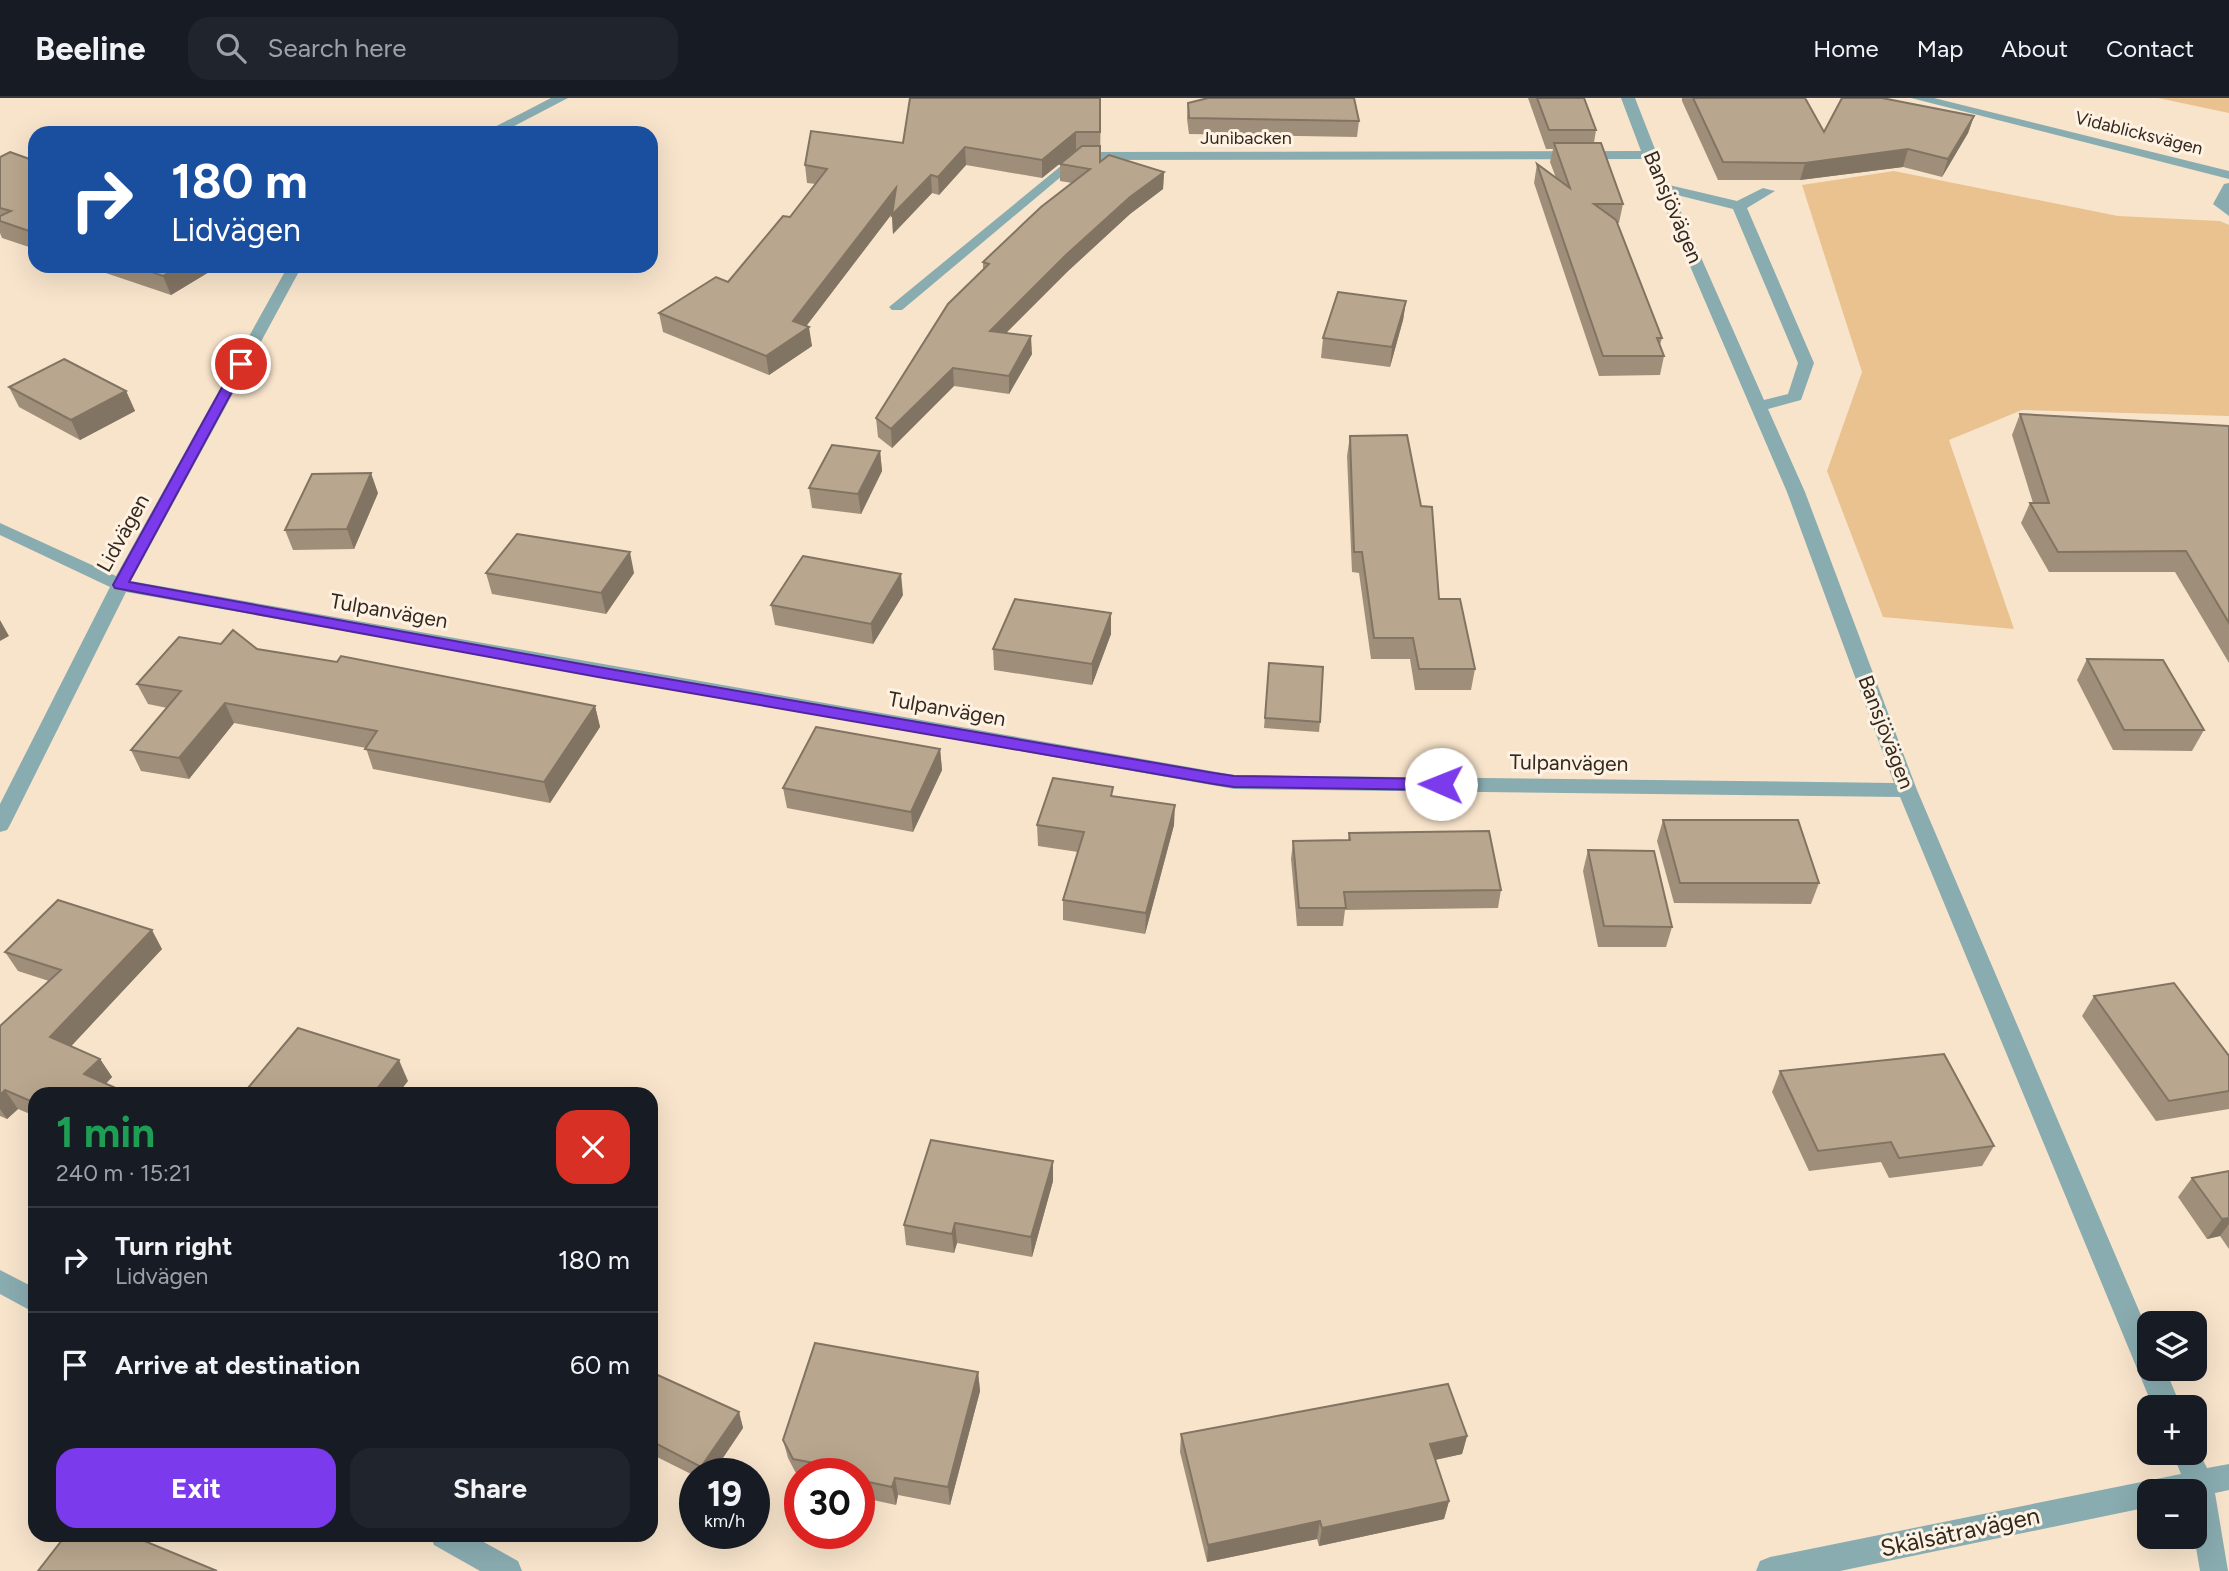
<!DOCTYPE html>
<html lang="en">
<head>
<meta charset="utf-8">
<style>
  body { margin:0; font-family:Figtree,sans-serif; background:#20242c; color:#f1f3f6; height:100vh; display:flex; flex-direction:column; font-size:26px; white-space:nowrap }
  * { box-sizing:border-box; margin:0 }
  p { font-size:23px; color:#9ea1a6 }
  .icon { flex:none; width:38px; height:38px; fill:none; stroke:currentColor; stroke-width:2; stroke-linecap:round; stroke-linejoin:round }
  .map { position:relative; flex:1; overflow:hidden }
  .panel { position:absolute; left:28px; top:989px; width:630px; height:455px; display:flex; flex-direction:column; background:#171b24; border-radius:21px; box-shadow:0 7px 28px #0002 }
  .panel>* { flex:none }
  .top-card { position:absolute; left:28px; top:28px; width:630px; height:147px; border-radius:21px; box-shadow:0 7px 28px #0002; background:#1a4fa0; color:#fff; overflow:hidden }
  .tools { position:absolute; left:2137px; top:1213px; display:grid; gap:14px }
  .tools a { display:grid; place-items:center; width:70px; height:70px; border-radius:14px; background:#171b24; box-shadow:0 7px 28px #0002; font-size:35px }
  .speed { position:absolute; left:679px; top:1360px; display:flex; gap:14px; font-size:35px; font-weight:700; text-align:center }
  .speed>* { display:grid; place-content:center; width:91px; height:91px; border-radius:50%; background:#171b24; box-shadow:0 7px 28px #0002; line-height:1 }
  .speed small { font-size:18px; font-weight:400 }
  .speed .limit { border:10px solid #d22; background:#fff; color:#111 }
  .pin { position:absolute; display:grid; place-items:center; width:60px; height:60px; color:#fff; margin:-30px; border:4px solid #fff; border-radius:50%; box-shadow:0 2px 7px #0007 }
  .me { position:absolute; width:77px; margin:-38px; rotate:271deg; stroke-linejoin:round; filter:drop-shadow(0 0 5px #0008) }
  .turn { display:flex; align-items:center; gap:24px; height:147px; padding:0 28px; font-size:32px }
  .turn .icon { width:91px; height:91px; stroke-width:2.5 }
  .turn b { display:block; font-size:49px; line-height:60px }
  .round { display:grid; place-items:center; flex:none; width:74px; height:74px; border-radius:21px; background:#20242c }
  .head { display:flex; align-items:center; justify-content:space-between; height:119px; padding:0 28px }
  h1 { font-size:42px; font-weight:700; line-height:52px; color:#1e9e55 }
  .action { display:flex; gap:14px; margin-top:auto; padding:14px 28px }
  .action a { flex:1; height:80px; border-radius:21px; background:#7c3aed; color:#fff; font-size:28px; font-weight:700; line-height:80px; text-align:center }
  .action a+a { background:#20242c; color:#f1f3f6 }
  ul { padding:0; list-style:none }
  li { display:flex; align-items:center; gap:21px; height:105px; padding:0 28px; border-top:2px solid #363941 }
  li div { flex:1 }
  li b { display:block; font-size:26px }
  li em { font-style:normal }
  header { display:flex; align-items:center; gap:42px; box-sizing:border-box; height:98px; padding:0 35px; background:#171b24; border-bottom:2px solid #363941 }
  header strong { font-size:33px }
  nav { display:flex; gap:38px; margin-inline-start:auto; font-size:24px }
  .search { width:490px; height:63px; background:#20242c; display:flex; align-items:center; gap:18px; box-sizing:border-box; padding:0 24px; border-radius:21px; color:#9ea1a6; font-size:26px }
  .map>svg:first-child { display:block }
</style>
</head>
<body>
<header>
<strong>Beeline</strong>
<div class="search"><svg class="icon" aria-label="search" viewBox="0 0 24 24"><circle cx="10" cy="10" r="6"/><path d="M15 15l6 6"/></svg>Search here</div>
<nav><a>Home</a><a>Map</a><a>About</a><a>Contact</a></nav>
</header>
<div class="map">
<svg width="2229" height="1473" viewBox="0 0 2229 1473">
  <rect width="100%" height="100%" fill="#f8e4cb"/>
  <!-- green -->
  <g fill="#e9c290">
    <path d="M2158 0H2229V15Z"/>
    <path d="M1894 73 2118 118 2220 123 2229 127V318L2022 312 1949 342 2014 531 1883 519 1827 373 1862 274 1802 87Z"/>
  </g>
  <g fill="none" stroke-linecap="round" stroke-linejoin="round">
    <!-- minor -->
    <g fill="#89acb0" fill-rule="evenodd">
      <path d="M551 0H568L501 35H483Z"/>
      <path d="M1621 0H1635L1669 87 1737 103 1763 90 1775 93 1747 110 1814 265 1801 302 1768 311 1805 394 1917 692 2149 1236V1270H2165L2181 1309H2153L1900 699 1234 691 126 494 10 727 7 732 0 734V706L110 489 0 437V425L116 478 288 168H302L131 483 1234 677 1894 685 1787 394 1644 61 1081 62 902 212H892L889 209 1078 54 1641 53ZM1673 96 1733 111 1798 265 1788 296 1764 302Z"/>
      <path d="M1911 0H1934L2229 73V81Z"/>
      <path d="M2229 85V118L2213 106 2224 86Z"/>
      <path d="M0 1172 35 1190V1215L0 1196Z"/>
      <path d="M2194 1344 2207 1370 2229 1366V1392L2215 1395 2228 1473H2200L2194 1438V1393H2149V1409L1840 1473H1756L1760 1463 1770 1459 2181 1376 2172 1354H2194Z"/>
      <path d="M430 1437H471L518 1463 522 1473H480L434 1447Z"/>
    </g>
  </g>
  <!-- wall -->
  <g fill="#9f8f7a">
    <path d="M1101 0 1100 64 1164 74 1163 91 1130 116 1067 174 1006 235 1032 256 1009 296 954 288 892 350 878 339 876 320 983 172V164L1072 85 1060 83V66L1077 52 1042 80 966 67 939 97 932 95 893 136 892 115 806 228 812 248 769 277 663 234 659 215 728 184 790 119 816 86 807 85 805 67Z"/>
    <path d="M1528 0H1584L1596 32 1594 45 1623 106 1619 125H1617L1662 240 1660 247 1664 258 1660 277 1599 278 1534 85 1537 66 1556 80 1550 64 1553 51H1546Z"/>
    <path d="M1682 0H1805L1824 34 1974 18 1968 35 1942 79 1903 69 1800 82H1718L1682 3Z"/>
    <path d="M1188 5 1359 23 1357 39 1189 36 1187 21Z"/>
    <path d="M0 59 35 63V151L2 140 0 135Z"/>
    <path d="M85 168H219L171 197Z"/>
    <path d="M401 168H455L454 171H402Z"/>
    <path d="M1406 203 1403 222 1390 269 1321 260 1323 240Z"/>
    <path d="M9 289 126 293 135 313 80 342 19 309Z"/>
    <path d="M2020 316 2229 328V565L2175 474H2049L2021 425 2030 405H2033L2012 337Z"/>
    <path d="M1350 338 1439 501 1475 571 1471 592H1415L1410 561H1371L1359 475 1352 474 1347 358Z"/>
    <path d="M880 353 882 373 861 416 812 410 809 390Z"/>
    <path d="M378 395 354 451 293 452 285 432Z"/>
    <path d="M486 475H634L606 516 492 496Z"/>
    <path d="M903 497 873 546 775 527 771 507Z"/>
    <path d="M1111 515V536L1092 587 994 572 993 551Z"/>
    <path d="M257 551 595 608 600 629 550 705 373 671 366 650 234 625 189 681 141 673 131 652 167 610 148 606 137 586Z"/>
    <path d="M2087 561 2204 632 2192 653 2113 652 2077 582Z"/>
    <path d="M1269 565 1320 624 1319 634 1264 630Z"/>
    <path d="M940 651 942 672 913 734 787 710 783 690Z"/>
    <path d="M1113 698 1174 727 1145 836 1063 822V802L1078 754 1038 748 1037 727Z"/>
    <path d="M1663 722 1819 785 1811 806 1674 805 1657 743Z"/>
    <path d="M1349 735 1501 792 1498 810 1345 812 1343 828H1297L1291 761 1293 743 1348 742Z"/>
    <path d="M1588 752 1672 829 1666 849H1598L1583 773Z"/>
    <path d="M162 851 71 948 100 961 112 979 106 986 35 996V1018L18 1011 7 1021 0 1018V928L49 883 18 873 5 854Z"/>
    <path d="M2094 898 2229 958V1011L2156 1023 2082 918Z"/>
    <path d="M1780 973 1994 1048 1982 1068 1889 1080 1881 1064 1809 1073 1772 994Z"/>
    <path d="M1053 1063V1083L1032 1159 957 1145 954 1155 906 1147 904 1127Z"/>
    <path d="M2229 1073V1151L2220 1138 2207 1141 2178 1099 2192 1080Z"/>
    <path d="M651 1274 739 1314 743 1330 712 1376H695V1378L651 1356Z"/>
    <path d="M978 1274 980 1293 950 1407 898 1397 896 1407 859 1399V1376H800V1379H798L788 1360 783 1342Z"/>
    <path d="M1181 1336 1467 1338 1462 1356 1435 1362 1449 1403 1444 1421 1319 1448 1317 1441 1207 1464 1180 1354Z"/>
  </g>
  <!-- shaded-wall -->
  <g fill="#827463">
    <path d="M1974 18 1968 35 1942 79 1948 61Z"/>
    <path d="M1076 34V52L1042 80V62Z"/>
    <path d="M965 49 966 67 939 97 938 79Z"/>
    <path d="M1908 51 1903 69 1800 82 1805 65Z"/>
    <path d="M1164 74 1163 91 1130 116 1067 174 991 250 990 233 1066 157 1130 99Z"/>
    <path d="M931 77 932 95 893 136 892 117Z"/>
    <path d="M896 90 898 108 801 235 809 229 812 248 769 277 766 258Z"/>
    <path d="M180 168H219L171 197 163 178Z"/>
    <path d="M1406 203 1403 222 1390 269 1392 249Z"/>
    <path d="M1031 238 1032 256 1009 296V278Z"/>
    <path d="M953 270 954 288 892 350 891 331Z"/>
    <path d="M126 293 135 313 80 342 71 322Z"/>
    <path d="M880 353 882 373 861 416 858 396Z"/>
    <path d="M371 375 378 395 354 451 347 431Z"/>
    <path d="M630 454 634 475 606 516 601 495Z"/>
    <path d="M901 476 903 497 873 546 871 526Z"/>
    <path d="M1111 515V536L1092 587V566Z"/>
    <path d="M0 522 9 538 0 543Z"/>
    <path d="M225 605 234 625 189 681 179 660Z"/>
    <path d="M595 608 600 629 550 705 544 684Z"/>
    <path d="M940 651 942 672 913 734 911 714Z"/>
    <path d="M1175 707 1174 727 1145 836 1146 815Z"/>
    <path d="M152 832 162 851 62 958 50 939Z"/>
    <path d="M100 961 112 979 96 995 84 976Z"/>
    <path d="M399 962 408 983 398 996H373Z"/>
    <path d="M5 992 18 1011 7 1021 0 1011V997Z"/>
    <path d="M1053 1063V1083L1032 1159 1031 1139Z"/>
    <path d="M2229 1120V1126L2220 1138 2207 1141 2222 1121Z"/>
    <path d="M955 1125 957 1145 954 1155 952 1136Z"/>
    <path d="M978 1274 980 1293 950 1407 948 1389Z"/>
    <path d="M739 1314 743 1330 712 1376H704L701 1369Z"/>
    <path d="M1467 1338 1462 1356 1425 1364 1430 1346Z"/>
    <path d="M895 1380 898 1397 896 1407 892 1389Z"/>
    <path d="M1449 1403 1444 1421 1319 1448 1322 1430Z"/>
    <path d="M1320 1423 1317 1441 1207 1464 1208 1447Z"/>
  </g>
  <!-- building -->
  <g fill="#b9a68e" stroke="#827463" stroke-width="2">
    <path d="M910 0H1100V34H1076L1042 62 965 49 938 79 931 77 892 117 896 90 793 223 809 229 766 258 659 215 716 179 728 184 783 118 790 119 827 71 805 67 811 33 903 45Z"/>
    <path d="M1208 0H1354L1359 23 1189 20 1188 5Z"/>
    <path d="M1537 0H1584L1596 32H1549Z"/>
    <path d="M1693 0H1805L1824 34 1842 0H1882L1974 18 1948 61 1908 51 1805 65 1723 64Z"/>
    <path d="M1554 45H1601L1623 106H1594L1616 122 1662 240H1657L1664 258H1603L1537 66 1570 90Z"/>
    <path d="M1082 48H1100V64L1109 57 1164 74 1130 99 1066 157 990 233 1031 238 1009 278 953 270 891 331 876 320 948 206 989 166 983 164 1041 109 1090 71 1060 66Z"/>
    <path d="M10 54 35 63V135L0 123V118L11 113 0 110V59Z"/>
    <path d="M134 168H180L163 178Z"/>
    <path d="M1338 194 1406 203 1392 249 1323 240Z"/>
    <path d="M64 261 126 293 71 322 9 289Z"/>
    <path d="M2020 316 2229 328V525L2186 453 2058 454 2030 405H2049Z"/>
    <path d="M1407 337 1421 408 1432 409 1439 501H1460L1475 571H1419L1413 540H1374L1362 454H1354L1350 338Z"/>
    <path d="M832 347 880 353 858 396 809 390Z"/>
    <path d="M371 375 347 431 285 432 312 376Z"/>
    <path d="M517 436 630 454 601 495 486 475Z"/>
    <path d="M803 458 901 476 871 526 771 507Z"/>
    <path d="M1015 501 1111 515 1092 566 993 551Z"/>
    <path d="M233 532 257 551 337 564 341 558 595 608 544 684 365 651 377 633 225 605 179 660 131 652 181 593 137 586 179 539 221 546Z"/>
    <path d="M2087 561 2163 562 2204 632H2124Z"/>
    <path d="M1269 565 1323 569 1320 624 1265 620Z"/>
    <path d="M816 629 940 651 911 714 783 690Z"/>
    <path d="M1053 680 1113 689 1111 698 1175 707 1146 815 1063 802 1084 734 1037 727Z"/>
    <path d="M1663 722H1798L1819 785H1680Z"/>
    <path d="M1489 733 1501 792 1344 794 1346 810H1299L1293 743 1350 742 1349 735Z"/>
    <path d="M1588 752 1654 753 1672 829 1604 828Z"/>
    <path d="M58 802 152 832 50 939 100 961 84 976 129 996H35V1005L5 992 0 997V928L61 872 5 854Z"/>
    <path d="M2174 885 2229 958V993L2169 1003 2094 898Z"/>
    <path d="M298 930 399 962 373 996H243Z"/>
    <path d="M1944 956 1994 1048 1899 1060 1891 1044 1818 1053 1780 973Z"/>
    <path d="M931 1042 1053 1063 1031 1139 955 1125 952 1136 904 1127Z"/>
    <path d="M2229 1073V1120L2222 1121 2192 1080Z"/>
    <path d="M815 1245 978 1274 948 1389 895 1380 892 1389 859 1382V1376H827L830 1368 793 1361 783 1342Z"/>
    <path d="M651 1274 739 1314 701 1369 651 1343Z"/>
    <path d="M1448 1286 1467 1338 1430 1346 1449 1403 1322 1430 1320 1423 1208 1447 1181 1336Z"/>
    <path d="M66 1437H130L217 1473H38Z"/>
  </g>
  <!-- route -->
  <path fill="#7c3aed" stroke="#51269a" stroke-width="2" d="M241 263 247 266 129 484 598 569 1214 675 1234 678 1441 681 1448 686 1441 692 1234 689 1214 686 598 579 115 490 113 487 235 266Z"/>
  <g text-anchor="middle" stroke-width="6" stroke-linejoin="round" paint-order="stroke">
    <!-- far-street labels -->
    <g font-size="18" fill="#322a21" stroke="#fff2e3">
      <text transform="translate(2139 35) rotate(14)" y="6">Vidablicksvägen</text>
      <text x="1246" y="46">Junibacken</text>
    </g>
    <!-- street labels -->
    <g font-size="21" fill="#322a21" stroke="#fff2e3">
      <text transform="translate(1673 109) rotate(67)" y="7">Bansjövägen</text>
      <text transform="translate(123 435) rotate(-61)" y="7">Lidvägen</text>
      <text transform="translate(389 513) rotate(10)" y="7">Tulpanvägen</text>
      <text transform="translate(947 611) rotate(10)" y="7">Tulpanvägen</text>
      <text transform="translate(1886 634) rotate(69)" y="7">Bansjövägen</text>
      <text transform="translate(1569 665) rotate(1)" y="7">Tulpanvägen</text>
    </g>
    <!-- near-street labels -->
    <g font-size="24" fill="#322a21" stroke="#fff2e3">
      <text transform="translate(1960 1434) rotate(-12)" y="8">Skälsätravägen</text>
    </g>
  </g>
</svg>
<div class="tools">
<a><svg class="icon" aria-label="layers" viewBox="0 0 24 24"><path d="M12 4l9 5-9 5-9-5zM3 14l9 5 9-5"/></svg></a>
<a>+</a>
<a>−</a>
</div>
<div class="speed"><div>19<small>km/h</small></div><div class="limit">30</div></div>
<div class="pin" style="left:241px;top:266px;background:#d93025"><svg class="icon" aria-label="arrive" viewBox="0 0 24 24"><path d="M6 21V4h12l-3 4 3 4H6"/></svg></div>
<svg class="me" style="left:1441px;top:686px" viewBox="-20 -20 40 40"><circle r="19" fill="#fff"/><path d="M0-13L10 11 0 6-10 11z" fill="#7c3aed"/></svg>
<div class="top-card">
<div class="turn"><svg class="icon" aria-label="right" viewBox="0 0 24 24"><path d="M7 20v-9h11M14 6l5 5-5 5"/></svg><div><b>180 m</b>Lidvägen</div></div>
</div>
<section class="panel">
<div class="head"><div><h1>1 min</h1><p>240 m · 15:21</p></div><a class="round" style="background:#d93025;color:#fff"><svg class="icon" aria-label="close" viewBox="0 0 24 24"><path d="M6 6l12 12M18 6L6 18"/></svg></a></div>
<ul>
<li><svg class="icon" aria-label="right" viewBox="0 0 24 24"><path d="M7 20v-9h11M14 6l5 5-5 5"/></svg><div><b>Turn right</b><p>Lidvägen</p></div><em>180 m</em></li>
<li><svg class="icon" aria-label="arrive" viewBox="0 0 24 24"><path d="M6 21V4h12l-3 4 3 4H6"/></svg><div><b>Arrive at destination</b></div><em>60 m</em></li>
</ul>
<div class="action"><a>Exit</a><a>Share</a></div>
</section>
</div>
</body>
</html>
